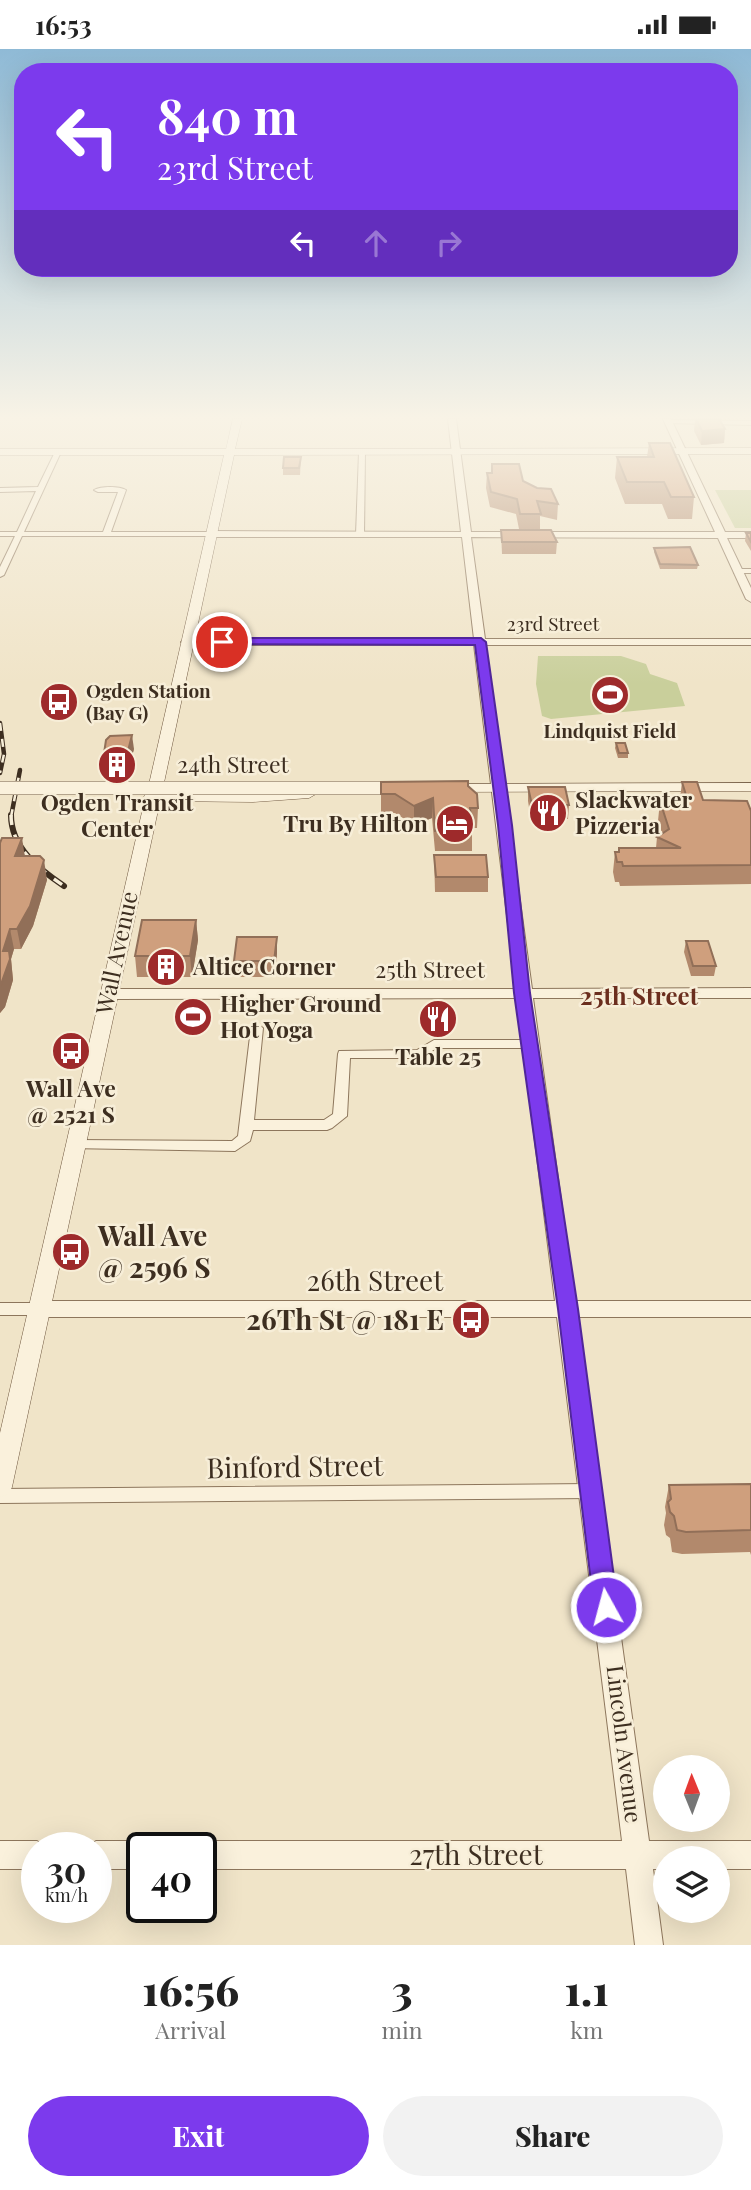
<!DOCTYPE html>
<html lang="en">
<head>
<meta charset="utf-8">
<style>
  body { margin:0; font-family:"Playfair Display",serif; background:#f2f2f2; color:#222; height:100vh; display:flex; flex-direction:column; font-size:26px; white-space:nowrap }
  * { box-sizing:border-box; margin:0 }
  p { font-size:23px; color:#767676 }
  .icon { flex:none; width:38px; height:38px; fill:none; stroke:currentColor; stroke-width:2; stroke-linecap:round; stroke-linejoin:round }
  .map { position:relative; height:1896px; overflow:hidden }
  .drawer { display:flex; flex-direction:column; background:#fff; flex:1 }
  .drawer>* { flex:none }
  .guide { position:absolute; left:14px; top:14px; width:724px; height:214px; border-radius:28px; box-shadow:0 7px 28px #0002; background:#7c3aed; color:#fff; overflow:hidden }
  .needle { width:46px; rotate:359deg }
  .controls { position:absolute; left:653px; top:1706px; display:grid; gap:14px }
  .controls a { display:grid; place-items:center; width:77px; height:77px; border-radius:50%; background:#fff; box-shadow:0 7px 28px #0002; font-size:35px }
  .speed { position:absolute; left:21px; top:1783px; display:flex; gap:14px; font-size:35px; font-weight:700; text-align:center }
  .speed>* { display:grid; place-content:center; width:91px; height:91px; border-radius:50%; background:#fff; box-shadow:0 7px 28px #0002; line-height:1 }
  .speed small { font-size:18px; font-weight:400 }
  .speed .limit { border:4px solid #111; border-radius:10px; background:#fff; color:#111 }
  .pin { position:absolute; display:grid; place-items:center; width:60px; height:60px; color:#fff; margin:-30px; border:4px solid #fff; border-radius:50%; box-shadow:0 2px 7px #0007 }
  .me { position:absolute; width:77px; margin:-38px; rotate:353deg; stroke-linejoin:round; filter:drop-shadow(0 0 5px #0008) }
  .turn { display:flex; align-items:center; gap:24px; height:147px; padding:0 28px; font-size:32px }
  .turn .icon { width:91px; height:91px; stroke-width:2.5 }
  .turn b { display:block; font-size:49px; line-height:60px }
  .lanes { display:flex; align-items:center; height:66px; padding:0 28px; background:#0003; justify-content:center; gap:35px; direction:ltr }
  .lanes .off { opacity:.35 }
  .eta { display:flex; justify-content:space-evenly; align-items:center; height:119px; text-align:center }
  .eta b { font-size:42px; font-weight:800; line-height:49px }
  .cta { display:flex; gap:14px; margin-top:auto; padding:14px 28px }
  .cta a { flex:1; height:80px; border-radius:42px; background:#7c3aed; color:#fff; font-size:28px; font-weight:800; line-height:80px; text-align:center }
  .cta a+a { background:#f2f2f2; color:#222 }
  .status { display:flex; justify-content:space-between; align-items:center; height:49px; padding:0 35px; background:#fff; direction:ltr }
  .status svg { height:19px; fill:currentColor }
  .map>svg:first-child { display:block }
</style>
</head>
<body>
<div class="status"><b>16:53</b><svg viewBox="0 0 49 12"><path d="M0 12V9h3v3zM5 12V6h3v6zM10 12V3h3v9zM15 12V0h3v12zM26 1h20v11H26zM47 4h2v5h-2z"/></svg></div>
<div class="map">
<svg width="751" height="1896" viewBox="0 0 751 1896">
  <rect width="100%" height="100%" fill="#f0e4c8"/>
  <!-- green -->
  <g fill="#c9cf9b">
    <path d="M715 441H751V479H735Z"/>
    <path d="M538 607H621L646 615 650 625 677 634 685 657 551 670 542 667 536 635Z"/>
  </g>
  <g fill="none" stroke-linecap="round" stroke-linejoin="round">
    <defs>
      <g id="minor">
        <path d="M668 371 751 372V376L666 374Z"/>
        <path d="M58 401 61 403 24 483H103L118 443H98L94 441C101 437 119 437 126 441L111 483H211L215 485 211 487H22L4 526 0 528V518L15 487H0V483H17L36 442 0 443V439L38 438 55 403Z"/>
        <path d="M362 401 365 403 364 486 360 488 356 486 359 403Z"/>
        <rect x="734" y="520" width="17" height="4"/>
        <path d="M257 975 263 979 254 1071H324L333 1065 338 1005 339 1002 417 1001 434 991H530L536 995 530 999H437L420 1009H350L347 1067 332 1079 327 1081H253L250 1092 235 1102 69 1099 67 1096 69 1093 74 1091 232 1092 238 1087 251 979Z"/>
        <path d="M0 1254H39L44 1256 47 1260 44 1264 39 1266H0Z"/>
        <path d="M591 1435 597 1437 600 1442 597 1447 591 1449 0 1454V1440Z"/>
      </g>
      <g id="tertiary">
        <path d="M448 370H456L471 483H715L663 370H671L725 483H751V489H727L751 539V553L746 550 718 489 471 488 485 590H751V596H485L532 940 751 939V949H533L575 1252H751V1268H577L649 1792H751V1820H718V1810H665V1820H653L663 1896H635L626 1820H201V1799H190L201 1792H622L557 1268H39L32 1265 29 1260 32 1255 39 1252H555L517 949 108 950 100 945 108 940H516L474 596H187L181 593 187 590H474L462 488H211L206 485 211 482 461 483Z"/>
        <path d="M0 1792H37L48 1799H37V1820H0Z"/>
        <path d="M96 1792H142L153 1799H142V1820H96V1799H85Z"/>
      </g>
      <g id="secondary">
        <path d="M233 370H242L235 400 751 399V405L234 406 162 743 253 745 309 741 316 745 309 749 253 753 160 752 12 1438 9 1445 0 1448V1384L145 750 144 747 147 744 224 406H0V400H226Z"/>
        <path d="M751 734V742L446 743 439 739 446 735Z"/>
      </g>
    </defs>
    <!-- minor casing -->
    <use href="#minor" stroke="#8d765c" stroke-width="2"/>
    <!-- tertiary casing -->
    <use href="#tertiary" stroke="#8d765c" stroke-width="2"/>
    <!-- secondary casing -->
    <use href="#secondary" stroke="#6f573f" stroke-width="1"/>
    <!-- minor -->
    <use href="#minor" fill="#faf1dc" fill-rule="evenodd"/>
    <!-- tertiary -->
    <use href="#tertiary" fill="#faf1dc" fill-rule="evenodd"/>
    <!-- secondary -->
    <use href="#secondary" fill="#faf1dc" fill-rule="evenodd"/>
    <defs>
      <g id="rail-far1">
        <path d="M0 674 4 705 0 724"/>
        <path d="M11 768 20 721"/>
      </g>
      <path id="rail" d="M11 766C11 799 39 820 64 837"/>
    </defs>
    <!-- rail-far1 casing -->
    <use href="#rail-far1" stroke="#3d2e20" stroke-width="4.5"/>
    <!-- rail casing -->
    <use href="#rail" stroke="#3d2e20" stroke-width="6"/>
    <!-- rail-far1 -->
    <use href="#rail-far1" stroke="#f7eed8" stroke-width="2.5" stroke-dasharray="8" stroke-linecap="butt"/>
    <!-- rail -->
    <use href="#rail" stroke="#f7eed8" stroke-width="3.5" stroke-dasharray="10" stroke-linecap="butt"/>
    <defs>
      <path id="secondary-bridge" d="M0 739H404"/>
    </defs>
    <!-- secondary-bridge casing -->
    <use href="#secondary-bridge" stroke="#6f573f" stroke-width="14" stroke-linecap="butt"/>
    <!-- secondary-bridge -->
    <use href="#secondary-bridge" stroke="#faf1dc" stroke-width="13"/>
  </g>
  <!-- wall -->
  <g fill="#b2896c">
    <path d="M695 370H719L725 380 724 394 701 396 694 382Z"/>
    <path d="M649 394 694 448 692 470H668L662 455H625L615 429 617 408H647Z"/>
    <path d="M301 408 300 426H283V419Z"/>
    <path d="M487 424 523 432 558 455 557 471 540 467V480H519L516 465 490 458 486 439Z"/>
    <path d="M501 481 557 493 556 505H502Z"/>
    <path d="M746 484H751V502L745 492Z"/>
    <path d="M654 499 698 516 697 520H660L654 503Z"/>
    <path d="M616 694 628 704V709H618L615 699Z"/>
    <path d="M134 700 127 724 104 725 103 711Z"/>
    <path d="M381 733 468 737 478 759 477 779H472V802H435L432 769 414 776 395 764H381Z"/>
    <path d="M682 733 703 751 751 762V835L620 837 619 833H615L613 823 615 803H618L619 799H656L657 788 662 785 658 772 660 752 677 751 680 750Z"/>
    <path d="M528 738 569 756 568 770 531 771 528 752Z"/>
    <path d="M0 794 25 807 47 831 33 877 21 900H14L11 910 13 931 5 958 0 964Z"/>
    <path d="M434 806 488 828V843H435Z"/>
    <path d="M196 871 198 891 192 928H137L135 907Z"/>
    <path d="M686 892 716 917 714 927H691L684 903Z"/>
    <path d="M277 904 275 928H235L234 912Z"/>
    <path d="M751 1435V1506L750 1503 682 1505 672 1503 670 1489 666 1486 664 1476 666 1464 665 1458 669 1436Z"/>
  </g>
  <!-- shaded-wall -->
  <g fill="#916f58">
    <path d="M725 380 724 394 701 396 702 382Z"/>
    <path d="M132 686 134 700 127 724 126 710Z"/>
    <path d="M433 749 432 769 414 776V757Z"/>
    <path d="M22 789 25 808 15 807Z"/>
    <path d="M44 811 47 831 33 877 21 900 17 880Z"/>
    <path d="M196 871 198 891 192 928 190 907Z"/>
    <path d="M10 880 14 900 11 910 13 931 5 958 0 964V938L3 902Z"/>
    <path d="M277 888V904L275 928 274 912Z"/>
  </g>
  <!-- building -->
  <g fill="#cf9f7d" stroke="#916f58" stroke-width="2">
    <path d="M696 370H719L725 380 702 382Z"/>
    <path d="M649 394H670L694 448H671L664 433H627L617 408H654Z"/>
    <path d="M284 408H301L299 419H283Z"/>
    <path d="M492 415H519L523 432 537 439 551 440 558 455 537 452 541 465H520L517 450 491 443 487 424H492Z"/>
    <path d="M501 481H551L557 493H502Z"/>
    <path d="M746 484H751V493Z"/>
    <path d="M690 498 698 516 660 515 654 499Z"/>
    <path d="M132 686 126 710 103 711 106 691 110 687Z"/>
    <path d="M616 694H625L628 704H619Z"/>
    <path d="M468 732V737L477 745 478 759H470L472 782H435L433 749 414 757 395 745H381V733Z"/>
    <path d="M682 733H697L703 751 747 752 751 762V816L623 817 622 813H617L615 803H619V799H681L657 788 669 780 660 752 677 751 686 746Z"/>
    <path d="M528 738H565L569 756H532Z"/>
    <path d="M2 789H22L15 807H40L44 811 30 857 17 880H10L3 902H9L10 910 0 938V794Z"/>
    <path d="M434 806H486L488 828H436Z"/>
    <path d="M142 871H196L190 907H135Z"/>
    <path d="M237 888H277L274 912H234Z"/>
    <path d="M686 892H708L716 917H693Z"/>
    <path d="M751 1435V1481L686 1483 677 1481 674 1467 670 1463 668 1453 671 1450 669 1436Z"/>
  </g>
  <!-- sky -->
  <linearGradient id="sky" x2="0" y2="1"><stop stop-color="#8fbad6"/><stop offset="0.58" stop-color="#f8f3e6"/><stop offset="1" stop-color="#f8f3e6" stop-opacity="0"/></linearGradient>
  <rect width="751" height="635" fill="url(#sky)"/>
  <!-- route -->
  <path fill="#7c3aed" stroke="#51269a" stroke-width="2" d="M222 589H481L486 593 512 776 530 944 578 1260 618 1558 615 1565 606 1568 598 1565 594 1558 558 1260 514 944 498 776 475 596 218 595 216 593Z"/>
  <!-- icons -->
  <defs>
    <symbol id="stadium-disc" viewBox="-11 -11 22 22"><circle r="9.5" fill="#9e2a2b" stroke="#f7eed8"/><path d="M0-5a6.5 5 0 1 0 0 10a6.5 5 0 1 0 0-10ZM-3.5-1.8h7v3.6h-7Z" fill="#fff"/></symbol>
    <symbol id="bus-disc" viewBox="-11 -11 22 22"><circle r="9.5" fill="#9e2a2b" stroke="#f7eed8"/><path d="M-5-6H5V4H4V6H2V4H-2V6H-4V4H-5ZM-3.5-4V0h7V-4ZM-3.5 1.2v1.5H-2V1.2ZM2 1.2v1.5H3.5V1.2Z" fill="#fff"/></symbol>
    <symbol id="building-disc" viewBox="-11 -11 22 22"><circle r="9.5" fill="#9e2a2b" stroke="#f7eed8"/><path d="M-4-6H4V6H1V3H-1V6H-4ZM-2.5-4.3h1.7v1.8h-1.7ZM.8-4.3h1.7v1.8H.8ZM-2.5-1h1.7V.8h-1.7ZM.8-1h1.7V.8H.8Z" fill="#fff"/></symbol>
    <symbol id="restaurant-disc" viewBox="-11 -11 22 22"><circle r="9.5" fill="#9e2a2b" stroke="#f7eed8"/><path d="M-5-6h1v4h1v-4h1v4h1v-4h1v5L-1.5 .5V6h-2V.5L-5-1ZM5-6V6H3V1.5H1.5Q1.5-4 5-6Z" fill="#fff"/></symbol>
    <symbol id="hotel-disc" viewBox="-11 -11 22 22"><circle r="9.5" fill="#9e2a2b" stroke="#f7eed8"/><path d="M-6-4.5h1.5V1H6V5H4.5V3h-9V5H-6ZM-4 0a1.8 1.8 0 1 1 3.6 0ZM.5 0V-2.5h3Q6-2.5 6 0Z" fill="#fff"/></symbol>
  </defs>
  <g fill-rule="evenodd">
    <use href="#stadium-disc" x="588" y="624" width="44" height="44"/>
    <use href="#bus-disc" x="37" y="631" width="44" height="44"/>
    <use href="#building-disc" x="95" y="694" width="44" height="44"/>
    <use href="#restaurant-disc" x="526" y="742" width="44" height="44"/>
    <use href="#hotel-disc" x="433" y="753" width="44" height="44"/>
    <use href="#building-disc" x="144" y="896" width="44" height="44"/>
    <use href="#stadium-disc" x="171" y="946" width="44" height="44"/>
    <use href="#restaurant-disc" x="416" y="948" width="44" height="44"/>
    <use href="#bus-disc" x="49" y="980" width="44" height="44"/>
    <use href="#bus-disc" x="49" y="1181" width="44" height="44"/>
    <use href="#bus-disc" x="449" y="1249" width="44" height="44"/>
  </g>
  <g text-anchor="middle" stroke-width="5" stroke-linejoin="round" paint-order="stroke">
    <!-- far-street labels -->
    <g font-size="19" fill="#3d2e20" stroke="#f7eed8">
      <text x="553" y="582">23rd Street</text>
    </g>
    <!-- far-poi labels -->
    <g font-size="19" font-weight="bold" fill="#3d2e20" stroke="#f7eed8" text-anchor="start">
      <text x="86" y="649">Ogden Station<tspan x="86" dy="22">(Bay G)</tspan></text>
      <text x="610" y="689" text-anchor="middle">Lindquist Field</text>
    </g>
    <!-- street labels -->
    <g font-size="23" fill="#3d2e20" stroke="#f7eed8">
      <text x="233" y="724">24th Street</text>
      <text transform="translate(117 904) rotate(-78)" y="8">Wall Avenue</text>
      <text x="430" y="929">25th Street</text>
      <text transform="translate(624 1695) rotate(83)" y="8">Lincoln Avenue</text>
    </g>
    <!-- poi labels -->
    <g font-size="23" font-weight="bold" fill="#3d2e20" stroke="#f7eed8" text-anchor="start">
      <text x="575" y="759">Slackwater<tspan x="575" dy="26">Pizzeria</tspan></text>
      <text x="117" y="762" text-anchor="middle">Ogden Transit<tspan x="117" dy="26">Center</tspan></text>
      <text x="428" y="783" text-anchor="end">Tru By Hilton</text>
      <text x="193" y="926">Altice Corner</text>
      <text x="220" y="963">Higher Ground<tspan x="220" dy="26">Hot Yoga</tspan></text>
      <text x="438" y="1016" text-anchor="middle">Table 25</text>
      <text x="71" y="1048" text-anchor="middle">Wall Ave<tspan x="71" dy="26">@ 2521 S</tspan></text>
    </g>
    <!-- neighbourhood labels -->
    <g font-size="24" font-weight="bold" fill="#6b2e1e" stroke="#f7eed8">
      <text x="639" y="956">25th Street</text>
    </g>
    <!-- near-poi labels -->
    <g font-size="28" font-weight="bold" fill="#3d2e20" stroke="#f7eed8" text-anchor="start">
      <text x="98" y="1197">Wall Ave<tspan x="98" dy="32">@ 2596 S</tspan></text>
      <text x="444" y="1281" text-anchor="end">26Th St @ 181 E</text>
    </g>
    <!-- near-street labels -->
    <g font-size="28" fill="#3d2e20" stroke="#f7eed8">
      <text x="375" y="1242">26th Street</text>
      <text transform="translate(295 1418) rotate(-1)" y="10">Binford Street</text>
      <text x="476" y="1816">27th Street</text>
    </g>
  </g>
</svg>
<div class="controls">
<a><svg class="needle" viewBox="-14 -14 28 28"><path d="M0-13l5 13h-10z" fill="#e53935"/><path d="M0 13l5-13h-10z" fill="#767676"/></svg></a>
<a><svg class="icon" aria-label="layers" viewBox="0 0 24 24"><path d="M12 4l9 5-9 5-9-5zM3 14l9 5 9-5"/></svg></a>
</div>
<div class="speed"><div>30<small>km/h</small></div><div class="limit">40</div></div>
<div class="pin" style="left:222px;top:593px;background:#d93025"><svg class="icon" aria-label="arrive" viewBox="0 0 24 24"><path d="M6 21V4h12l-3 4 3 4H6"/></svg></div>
<svg class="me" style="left:606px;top:1558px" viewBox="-20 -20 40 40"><circle r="17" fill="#7c3aed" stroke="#fff" stroke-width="3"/><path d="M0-11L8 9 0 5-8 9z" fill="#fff"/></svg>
<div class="guide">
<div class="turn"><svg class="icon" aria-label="left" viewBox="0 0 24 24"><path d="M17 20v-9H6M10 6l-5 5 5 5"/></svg><div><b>840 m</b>23rd Street</div></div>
<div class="lanes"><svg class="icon" aria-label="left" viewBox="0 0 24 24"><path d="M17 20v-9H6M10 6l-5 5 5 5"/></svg><svg class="icon off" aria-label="ahead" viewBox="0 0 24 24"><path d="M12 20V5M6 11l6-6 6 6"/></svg><svg class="icon off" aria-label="right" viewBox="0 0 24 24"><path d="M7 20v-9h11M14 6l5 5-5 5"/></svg></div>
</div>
</div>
<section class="drawer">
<div class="eta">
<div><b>16:56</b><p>Arrival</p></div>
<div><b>3</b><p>min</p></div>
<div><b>1.1</b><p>km</p></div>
</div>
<div class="cta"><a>Exit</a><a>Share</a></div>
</section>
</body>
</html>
